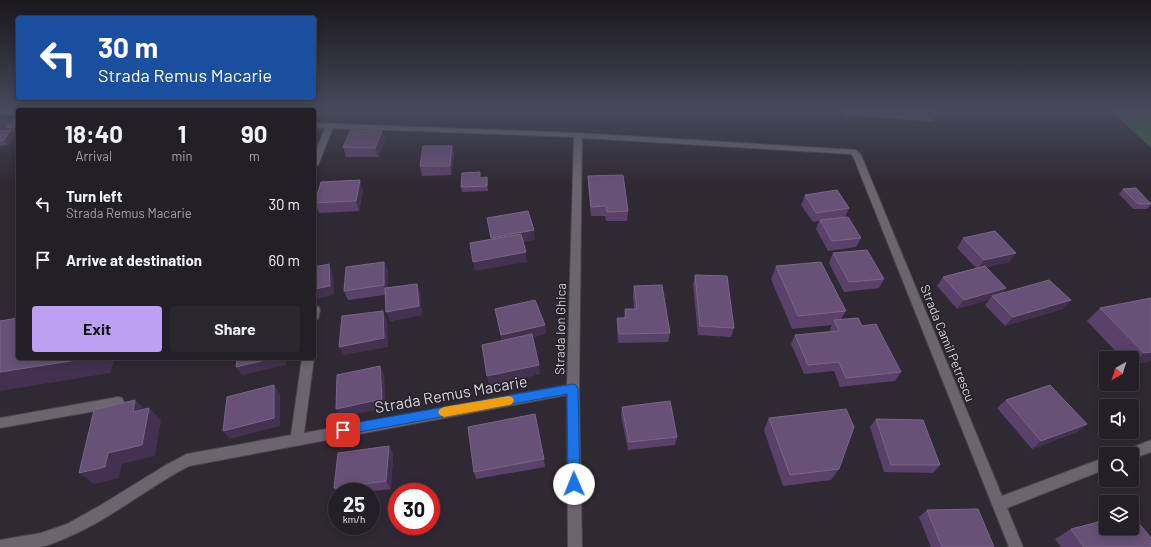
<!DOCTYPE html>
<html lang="en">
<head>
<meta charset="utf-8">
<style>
  body { margin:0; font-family:Barlow,sans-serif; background:#2b272e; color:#f1f3f6; height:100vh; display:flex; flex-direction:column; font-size:15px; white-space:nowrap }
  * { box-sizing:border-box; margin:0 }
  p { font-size:13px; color:#a3a2a7 }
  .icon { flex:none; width:22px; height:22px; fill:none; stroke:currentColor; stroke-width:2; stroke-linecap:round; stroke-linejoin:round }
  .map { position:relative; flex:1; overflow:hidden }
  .drawer { position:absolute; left:16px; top:108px; width:300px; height:252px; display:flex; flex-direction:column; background:#231f26; border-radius:4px; box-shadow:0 2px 10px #0003,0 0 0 1px #403d43 }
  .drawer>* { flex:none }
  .hud { position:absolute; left:16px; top:16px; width:300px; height:84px; border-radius:4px; box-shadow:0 2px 10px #0003,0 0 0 1px #403d43; background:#1a4fa0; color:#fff; overflow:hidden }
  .needle { width:26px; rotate:219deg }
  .tools { position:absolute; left:1099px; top:351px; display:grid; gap:8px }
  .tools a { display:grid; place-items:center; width:40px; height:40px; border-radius:4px; background:#231f26; box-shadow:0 2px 10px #0003,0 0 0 1px #403d43; font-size:20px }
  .speed { position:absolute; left:328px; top:483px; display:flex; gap:8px; font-size:20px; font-weight:700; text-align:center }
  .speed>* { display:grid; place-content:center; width:52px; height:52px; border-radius:50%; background:#231f26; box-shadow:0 2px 10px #0003,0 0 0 1px #403d43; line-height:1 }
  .speed small { font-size:10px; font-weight:400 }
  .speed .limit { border:6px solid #d22; background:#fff; color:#111 }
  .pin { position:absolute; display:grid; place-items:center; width:34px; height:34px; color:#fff; margin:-17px; border-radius:8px; box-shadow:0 2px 6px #0006 }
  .me { position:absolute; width:44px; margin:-22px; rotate:359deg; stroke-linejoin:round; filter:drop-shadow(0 0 3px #0008) }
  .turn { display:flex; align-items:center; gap:14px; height:84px; padding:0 16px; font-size:18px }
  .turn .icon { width:52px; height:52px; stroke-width:2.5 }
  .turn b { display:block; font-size:28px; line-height:34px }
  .eta { display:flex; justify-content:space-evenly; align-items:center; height:68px; text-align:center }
  .eta b { font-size:24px; font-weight:700; line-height:28px }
  .cta { display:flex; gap:8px; margin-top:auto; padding:8px 16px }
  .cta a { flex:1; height:46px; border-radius:4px; background:#bca0f2; color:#111; font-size:16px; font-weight:700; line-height:46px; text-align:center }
  .cta a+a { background:#2b272e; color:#f1f3f6 }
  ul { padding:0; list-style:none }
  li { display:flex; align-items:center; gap:12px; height:56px; padding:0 16px }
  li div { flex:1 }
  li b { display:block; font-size:15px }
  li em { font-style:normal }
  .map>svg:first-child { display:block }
</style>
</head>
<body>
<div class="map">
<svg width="1151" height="547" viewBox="0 0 1151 547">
  <rect width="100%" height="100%" fill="#2f2933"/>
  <!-- green -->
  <path fill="#37613c" d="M1108 108H1151V148Z"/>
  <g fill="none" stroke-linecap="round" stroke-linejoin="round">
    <defs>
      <g id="minor">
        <path d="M0 110 18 111V115L0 114Z"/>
        <path d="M314 123 578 133 856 150 861 155 1002 496 1106 457V469L1007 508 1023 547H1009L853 156 851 154 582 138 579 389 582 547H568L567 395 189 466C148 487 111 519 68 537 59 541 50 545 40 547 27 547 13 547 0 547V540L41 533 67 524 101 505 166 465 187 454 291 435 302 358H314L304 433 567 385 574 137 333 128 318 165 314 168V155L325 128 314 127Z"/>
        <path d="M314 306 319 307 320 310 318 319 314 320Z"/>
        <path d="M118 397 122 398 124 402 122 406 118 407 0 428V418Z"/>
        <path d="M1151 440V452L1132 459V454H1124L1126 450Z"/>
      </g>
    </defs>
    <!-- minor casing -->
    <use href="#minor" stroke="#49454d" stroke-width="2"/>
    <!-- minor -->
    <use href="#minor" fill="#6b6570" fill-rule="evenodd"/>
  </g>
  <!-- wall -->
  <g fill="#5a416a" fill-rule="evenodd">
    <path d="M60 108H88L85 110H61Z"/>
    <path d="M112 108H145L143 110Z"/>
    <path d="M175 108H204L202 110H175L174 109Z"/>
    <path d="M250 108H292L293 109V110H251Z"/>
    <path d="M843 108H940L933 122 844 115Z"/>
    <path d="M0 114H2L9 123 18 119V132H12L15 135 8 145 0 146ZM6 127 9 131H2Z"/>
    <path d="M382 131 385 140 378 157H346L343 147Z"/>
    <path d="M452 146 454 155 451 175 422 176 420 166Z"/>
    <path d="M588 176 628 211 627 221H606L605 216H591L588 186Z"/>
    <path d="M487 177 488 182V191L462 192 461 187Z"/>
    <path d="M1123 189 1151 204 1147 209H1133L1119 194Z"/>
    <path d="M363 190 359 211 319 213 315 203Z"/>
    <path d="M805 195 849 208 845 217 861 238 856 247 828 251 816 229 819 221 813 222 801 205Z"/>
    <path d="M963 238 1016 253 1009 262 986 267 1003 293 1071 300 1062 309 1005 326 985 305 989 300 957 309 937 286 943 277 976 268 957 248Z"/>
    <path d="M833 253 884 279 879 288 844 292 829 263Z"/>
    <path d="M776 266 846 311 841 319 862 326 901 372 895 381 840 387 834 371 804 374 791 344 795 335 831 331 830 329 832 325 792 329 771 279Z"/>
    <path d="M388 271 387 288 417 284 420 293 422 315 390 321 385 295 348 300 344 291Z"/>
    <path d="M695 275 734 328 731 337 698 335 693 284Z"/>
    <path d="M634 286 670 333 668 342 618 343 617 327V318H624L625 309H634L633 295Z"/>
    <path d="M1151 298V361L1132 365V358H1122L1087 321 1100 308Z"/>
    <path d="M495 309 546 334 532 337 540 374 489 385 502 341Z"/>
    <path d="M1006 400 1087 424 1077 432 1032 449 997 408Z"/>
    <path d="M622 407 677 437 675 445 628 450 621 415Z"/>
    <path d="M769 418 839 469 831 480 783 486 764 430Z"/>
    <path d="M876 419 940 465 933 473 884 472 870 427Z"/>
    <path d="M393 453 391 489 365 492H337V493L334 488Z"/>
    <path d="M544 459 545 467 476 479 474 472Z"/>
    <path d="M927 510 994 547H931L919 517Z"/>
    <path d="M1071 529 1151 547H1061L1055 539Z"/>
  </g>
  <!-- shaded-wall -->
  <g fill="#43314f">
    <path d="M82 108H88L85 110H84Z"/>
    <path d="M198 108H204L202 110H196Z"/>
    <path d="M244 108H249L248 110H242Z"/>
    <path d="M284 108H292L293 109V110H284Z"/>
    <path d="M2 114 10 123 0 133V116Z"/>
    <path d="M18 122V132L14 127Z"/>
    <path d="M11 130 15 135 8 145 4 140Z"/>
    <path d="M382 131 385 140 378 157 375 148Z"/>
    <path d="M452 146 454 155 451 175 450 166Z"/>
    <path d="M487 177 488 182V191L487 186Z"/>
    <path d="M360 180 363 190 359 211 356 201Z"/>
    <path d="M534 230 535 240 493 248 491 238Z"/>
    <path d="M526 252 527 262 475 271 473 262Z"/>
    <path d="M1016 253 1009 262 977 270 984 260Z"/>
    <path d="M384 262 388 271 387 295 384 285Z"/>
    <path d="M329 264 333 274 334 295 314 299V289Z"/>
    <path d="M417 284 420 293 422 315 390 321 386 312Z"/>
    <path d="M1006 288 999 298 992 296 989 300 957 309 964 300Z"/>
    <path d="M1071 300 1062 309 1005 326 1013 317Z"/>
    <path d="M383 311 387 320 388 347 344 355 339 347Z"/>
    <path d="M545 325 546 334 503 344 501 335Z"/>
    <path d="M1151 352V361L1132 365V364L1144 353Z"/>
    <path d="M90 358H115L110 373 0 391V372Z"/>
    <path d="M274 358H286V365L242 375 236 367Z"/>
    <path d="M539 365 540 374 489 385 487 376Z"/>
    <path d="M380 366 384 374 386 408 341 417 336 409Z"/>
    <path d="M274 385 280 394V426L230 439 223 431Z"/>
    <path d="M135 400 148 412H133Z"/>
    <path d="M149 408 161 420 155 456 122 464 119 478 94 484 79 473 108 453Z"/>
    <path d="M1087 424 1077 432 1032 449 1041 441Z"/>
    <path d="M389 446 393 453 391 489 386 481Z"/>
  </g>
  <!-- building -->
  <g fill="#675177" stroke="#796686">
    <path d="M175 108H198L196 110 174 109Z"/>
    <path d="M216 108H244L242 110H215Z"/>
    <path d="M268 108H284V109Z"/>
    <path d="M13 119H18V122L14 127H6Z"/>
    <path d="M11 130 4 140 0 141V131Z"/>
    <path d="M351 130 382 131 375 148 343 147Z"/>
    <path d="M423 146H452L450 166H420Z"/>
    <path d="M480 172V178L487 177V186L461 187 462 173Z"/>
    <path d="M623 175 628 211 607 212 606 206 591 207 588 176Z"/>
    <path d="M360 180 356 201 315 203 321 182Z"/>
    <path d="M1136 188 1151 204H1138L1123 189Z"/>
    <path d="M837 190 849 208 816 213 805 195Z"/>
    <path d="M528 211 534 230 491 238 487 218Z"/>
    <path d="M848 217 861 238 832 241 820 220Z"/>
    <path d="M995 231 1016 253 984 260 963 238Z"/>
    <path d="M521 234 526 252 473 262 470 243Z"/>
    <path d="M867 250 884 279 849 282 833 253Z"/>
    <path d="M384 262V285L344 291 346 267Z"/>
    <path d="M821 262 846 311 798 316 776 266Z"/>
    <path d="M329 264 330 286 314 289V267Z"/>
    <path d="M985 266 1006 288 964 300 943 277Z"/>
    <path d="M695 275 727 276 734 328 700 326Z"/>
    <path d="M1049 280 1071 300 1013 317 992 296Z"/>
    <path d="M417 284 419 306 386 312 385 288Z"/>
    <path d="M662 285 670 333 619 334 617 318H626L625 309H637L634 286Z"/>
    <path d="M1151 298V352L1144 353 1100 308Z"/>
    <path d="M535 300 545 325 501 335 495 309Z"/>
    <path d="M383 311 384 338 339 347 342 316Z"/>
    <path d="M18 318V358H90L0 372V321Z"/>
    <path d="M858 318 862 326 876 324 901 372 846 378 839 362 808 365 795 335 839 331 834 320Z"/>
    <path d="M532 334 539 365 487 376 482 345Z"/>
    <path d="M237 358H274L236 367Z"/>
    <path d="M380 366 382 399 336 409 337 375Z"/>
    <path d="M274 385V418L223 431 227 397Z"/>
    <path d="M1050 385 1087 424 1041 441 1006 400Z"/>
    <path d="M135 400 133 412 149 408 142 445 108 453 105 467 79 473 94 410Z"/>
    <path d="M670 401 677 437 629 442 622 407Z"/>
    <path d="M846 409 854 427 839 469 790 475 769 418Z"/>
    <path d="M535 414 544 459 474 472 468 427Z"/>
    <path d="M876 419 923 420 940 465H891Z"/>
    <path d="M389 446 386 481 334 488 338 453Z"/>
    <path d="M978 509 994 547H942L927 510Z"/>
    <path d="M1132 515 1151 538V547H1084L1071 529 1106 520V528H1132Z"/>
  </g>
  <!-- sky -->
  <linearGradient id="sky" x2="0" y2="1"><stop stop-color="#1a171c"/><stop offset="0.59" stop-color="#47495b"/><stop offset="1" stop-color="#47495b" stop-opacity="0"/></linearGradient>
  <rect width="1151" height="184" fill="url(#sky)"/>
  <!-- route -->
  <path fill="#1a73e8" stroke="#114b97" d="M573 384 576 385 578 389 580 484 578 488 574 489 570 488 568 484 567 394 343 435 339 434 337 430 339 427 343 425Z"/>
  <!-- slow -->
  <path fill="#f59e0b" d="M509 396 512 397 514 400 512 404 509 405 444 417 440 415 438 412 440 409 444 407Z"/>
  <g text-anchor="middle" stroke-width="3" stroke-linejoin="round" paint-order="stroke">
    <!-- street labels -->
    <g font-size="13" fill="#d8d5db" stroke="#252029">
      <text transform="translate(560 329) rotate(-89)" y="5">Strada Ion Ghica</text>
      <text transform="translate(948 343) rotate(68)" y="5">Strada Camil Petrescu</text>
    </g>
    <!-- near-street labels -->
    <g font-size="16" fill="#d8d5db" stroke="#252029">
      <text transform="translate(451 394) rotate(-10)" y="6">Strada Remus Macarie</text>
    </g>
  </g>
</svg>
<div class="tools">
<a><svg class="needle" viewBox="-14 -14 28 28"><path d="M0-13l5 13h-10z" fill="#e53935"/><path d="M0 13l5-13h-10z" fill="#a3a2a7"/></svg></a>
<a><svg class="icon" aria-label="sound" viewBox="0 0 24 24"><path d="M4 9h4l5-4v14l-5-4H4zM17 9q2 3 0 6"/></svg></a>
<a><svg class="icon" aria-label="search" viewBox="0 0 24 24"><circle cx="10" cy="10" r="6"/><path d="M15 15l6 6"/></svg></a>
<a><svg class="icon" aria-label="layers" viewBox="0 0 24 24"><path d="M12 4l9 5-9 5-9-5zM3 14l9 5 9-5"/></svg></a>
</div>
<div class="speed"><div>25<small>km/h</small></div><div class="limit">30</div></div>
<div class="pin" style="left:343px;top:430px;background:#d93025"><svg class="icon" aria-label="arrive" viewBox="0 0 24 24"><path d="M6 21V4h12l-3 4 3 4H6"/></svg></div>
<svg class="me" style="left:574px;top:484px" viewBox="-20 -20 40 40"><circle r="19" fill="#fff"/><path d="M0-13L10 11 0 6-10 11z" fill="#1a73e8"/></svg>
<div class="hud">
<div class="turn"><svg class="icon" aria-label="left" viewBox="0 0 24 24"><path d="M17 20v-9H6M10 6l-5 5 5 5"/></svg><div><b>30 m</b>Strada Remus Macarie</div></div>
</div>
<section class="drawer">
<div class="eta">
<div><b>18:40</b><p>Arrival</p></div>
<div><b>1</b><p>min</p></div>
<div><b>90</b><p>m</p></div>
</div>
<ul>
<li><svg class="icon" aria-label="left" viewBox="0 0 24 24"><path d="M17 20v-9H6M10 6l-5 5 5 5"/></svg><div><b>Turn left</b><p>Strada Remus Macarie</p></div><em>30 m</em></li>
<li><svg class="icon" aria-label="arrive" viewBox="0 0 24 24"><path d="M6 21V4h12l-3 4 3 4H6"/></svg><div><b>Arrive at destination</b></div><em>60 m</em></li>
</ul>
<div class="cta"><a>Exit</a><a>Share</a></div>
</section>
</div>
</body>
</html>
